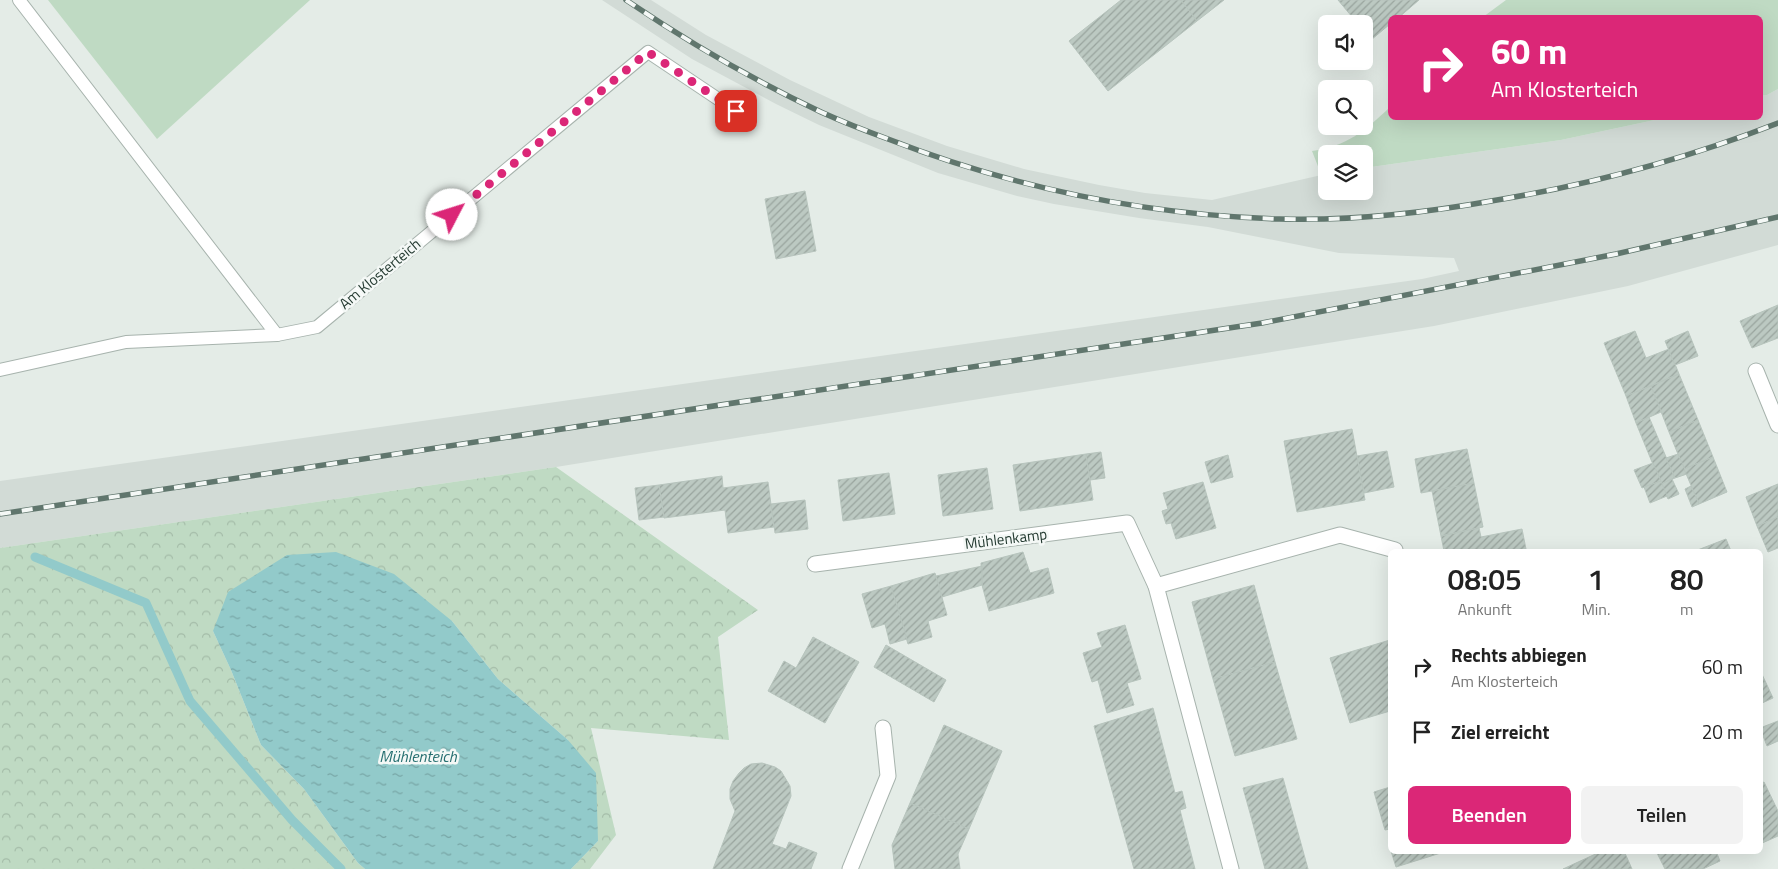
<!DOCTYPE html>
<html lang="de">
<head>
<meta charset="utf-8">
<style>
  body { margin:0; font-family:"Titillium Web",sans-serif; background:#f2f2f2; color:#222; height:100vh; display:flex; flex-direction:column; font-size:19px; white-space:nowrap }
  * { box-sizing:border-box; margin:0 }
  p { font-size:16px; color:#767676 }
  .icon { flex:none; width:28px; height:28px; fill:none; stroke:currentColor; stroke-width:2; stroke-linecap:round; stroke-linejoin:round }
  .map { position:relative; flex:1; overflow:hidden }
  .drawer { position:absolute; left:1388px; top:549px; width:375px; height:305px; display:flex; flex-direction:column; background:#fff; border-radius:8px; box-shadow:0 5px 20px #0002 }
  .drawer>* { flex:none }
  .top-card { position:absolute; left:1388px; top:15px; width:375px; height:105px; border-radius:8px; box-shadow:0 5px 20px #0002; background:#db2777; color:#fff; overflow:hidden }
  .buttons { position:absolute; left:1318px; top:15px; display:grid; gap:10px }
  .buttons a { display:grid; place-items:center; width:55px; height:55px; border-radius:8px; background:#fff; box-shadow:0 5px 20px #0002; font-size:25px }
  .pin { position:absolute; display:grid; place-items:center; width:42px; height:42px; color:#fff; margin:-21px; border-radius:10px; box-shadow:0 2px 8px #0006 }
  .me { position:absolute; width:55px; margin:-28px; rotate:50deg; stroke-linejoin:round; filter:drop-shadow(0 0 4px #0008) }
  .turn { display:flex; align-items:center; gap:18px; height:105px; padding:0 20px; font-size:22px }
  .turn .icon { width:65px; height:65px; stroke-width:2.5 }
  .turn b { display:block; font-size:35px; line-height:42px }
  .eta { display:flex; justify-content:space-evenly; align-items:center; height:85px; text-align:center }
  .eta b { font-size:30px; font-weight:600; line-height:35px }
  .primary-button { display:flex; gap:10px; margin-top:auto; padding:10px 20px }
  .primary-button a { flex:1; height:58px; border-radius:8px; background:#db2777; color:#fff; font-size:20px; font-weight:600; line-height:58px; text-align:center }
  .primary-button a+a { background:#f2f2f2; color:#222 }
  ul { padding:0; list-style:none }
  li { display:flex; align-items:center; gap:15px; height:65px; padding:0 20px }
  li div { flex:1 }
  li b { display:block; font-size:19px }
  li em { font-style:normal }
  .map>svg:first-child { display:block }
</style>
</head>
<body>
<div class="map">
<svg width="1778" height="869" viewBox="0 0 1778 869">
  <defs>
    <pattern id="forest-crowns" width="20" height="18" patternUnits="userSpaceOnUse" patternTransform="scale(1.25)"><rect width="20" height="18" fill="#bfdac3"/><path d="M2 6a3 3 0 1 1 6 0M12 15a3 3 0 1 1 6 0" fill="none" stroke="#a4bca8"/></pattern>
    <pattern id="water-ripples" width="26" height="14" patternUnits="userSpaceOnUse" patternTransform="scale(1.25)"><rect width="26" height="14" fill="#92caca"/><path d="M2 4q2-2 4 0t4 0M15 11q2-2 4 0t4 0" fill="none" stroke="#77a5a5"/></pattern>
    <pattern id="building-hatch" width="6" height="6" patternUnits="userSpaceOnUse" patternTransform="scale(1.25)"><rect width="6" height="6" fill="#bcc9c2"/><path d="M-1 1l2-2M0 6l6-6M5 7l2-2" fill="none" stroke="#99a49e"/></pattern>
  </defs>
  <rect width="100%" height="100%" fill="#e4ece7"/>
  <!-- built -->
  <path fill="#d2dbd6" d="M602 0H651L706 35 790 80 869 117 947 146 1024 169 1099 185 1145 193 1212 200 1326 174V191H1364V168L1561 140 1664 118H1760V96L1767 95 1778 89V245L1628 286 1434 326 556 467 0 548V481L1422 279 1459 271 1454 258 1339 253 1208 227 1139 218 1054 204 1017 196 938 173 819 125 776 104 692 59Z"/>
  <!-- green -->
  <g fill="#bfdac3">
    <path d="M48 0H310L157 139Z"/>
    <path d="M1506 0H1778V89L1767 95 1760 96V18L1483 17Z"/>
    <path d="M1390 107V118H1664L1561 140 1364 168V154H1326V174H1321L1312 151C1347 146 1365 131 1390 107Z"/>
  </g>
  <!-- forest -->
  <path fill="url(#forest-crowns)" d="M556 467 758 610 718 637 729 740 591 728 616 835 590 869H571L598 841 568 740 498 679 452 621 213 631 231 670 261 745 304 789 358 863 365 869H0V548Z"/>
  <!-- water -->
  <path fill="url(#water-ripples)" d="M336 552 394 574 452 621 498 679 568 740 596 773 598 841 571 869H365L358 863 304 789 261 745 231 670 213 631 228 592 287 555Z"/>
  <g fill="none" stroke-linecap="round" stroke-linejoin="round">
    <!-- stream -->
    <path stroke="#92caca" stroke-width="9" d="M35 557 146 603 190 701 292 820 341 869"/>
  </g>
  <!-- building -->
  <g fill="url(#building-hatch)" stroke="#b7c4bd">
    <path d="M1121 0H1181L1197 21 1108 91 1069 41Z"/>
    <path d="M1181 0H1224L1197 21Z"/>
    <path d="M1338 0H1419L1398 18H1390V24L1371 40 1364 31V24H1358Z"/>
    <path d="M805 191 816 251 776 259 765 199Z"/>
    <path d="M1778 305V338L1752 348 1740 321Z"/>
    <path d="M1635 331 1646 358 1669 349 1679 374 1626 396 1604 343Z"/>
    <path d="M1688 331 1698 356 1675 365 1665 341Z"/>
    <path d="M1679 374 1698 420 1669 432 1651 386Z"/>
    <path d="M1651 386 1661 412 1636 423 1626 396Z"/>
    <path d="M1649 417 1675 478 1661 484 1636 423Z"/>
    <path d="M1698 420 1713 457 1684 469 1669 432Z"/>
    <path d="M1352 429 1365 500 1297 512 1284 441Z"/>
    <path d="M1467 449 1474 483 1421 493 1415 459Z"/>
    <path d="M1387 451 1394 487 1364 493 1357 456Z"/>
    <path d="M1101 452 1105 478 1090 480 1086 454Z"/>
    <path d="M1086 454 1093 500 1020 511 1013 465Z"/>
    <path d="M1678 454 1687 474 1675 478 1666 458Z"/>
    <path d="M1228 455 1233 477 1211 483 1205 462Z"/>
    <path d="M1713 457 1727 492 1699 504 1684 469Z"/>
    <path d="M1653 463 1661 481 1642 488 1634 470Z"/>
    <path d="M987 468 993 509 943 516 938 475Z"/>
    <path d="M889 473 895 514 843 521 838 480Z"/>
    <path d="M722 476 723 488 768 482 774 527 728 533 725 510 664 518 659 485Z"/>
    <path d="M1672 479 1679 494 1668 499 1661 484Z"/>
    <path d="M1661 481 1667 496 1650 503 1644 487Z"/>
    <path d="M1203 482 1216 528 1176 539 1171 523 1166 524 1162 511 1168 509 1163 493Z"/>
    <path d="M1474 483 1483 527 1441 536 1432 491Z"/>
    <path d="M1778 484V517L1757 526 1746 497Z"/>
    <path d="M659 485 664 517 639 520 635 488Z"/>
    <path d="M1691 486 1699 504 1692 507 1685 489Z"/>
    <path d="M805 500 808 529 775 533 771 504Z"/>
    <path d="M1778 517V548L1768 552 1757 526Z"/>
    <path d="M1479 528 1481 537 1522 529 1526 549 1512 551H1444L1441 536Z"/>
    <path d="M1726 539 1731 551H1695Z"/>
    <path d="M1023 552 1030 573 1048 568 1054 593 989 611 982 585 981 563Z"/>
    <path d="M982 566V585L942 597 936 576Z"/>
    <path d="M935 573 947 615 928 621 932 637 908 644 891 586Z"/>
    <path d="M1254 585 1275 662 1213 679 1192 602Z"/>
    <path d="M891 586 907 639 890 644 885 624 872 628 862 594Z"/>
    <path d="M1125 625 1141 679 1127 683 1134 705 1107 713 1098 680 1092 682 1083 653 1102 647 1097 633Z"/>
    <path d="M813 637 859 662 825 723 768 691 784 661 796 668Z"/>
    <path d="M1390 640V711L1350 723 1330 658Z"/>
    <path d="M886 645 946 680 934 702 874 667Z"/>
    <path d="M1275 662 1297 739 1235 756 1213 679Z"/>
    <path d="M1760 670 1773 698 1760 704Z"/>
    <path d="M1153 708 1175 793 1182 791 1186 808 1180 810 1195 869H1134L1094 726Z"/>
    <path d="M1778 721V741L1767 746 1760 728Z"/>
    <path d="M944 725 1002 751 969 829 910 803Z"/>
    <path d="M762 763 775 767 781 771 790 786 791 796 772 844 786 849 789 842 817 853 811 869H713L735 811 730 799V789L733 781 739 773 744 768 751 764Z"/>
    <path d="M1283 778 1308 869H1265L1250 813 1243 788Z"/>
    <path d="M1764 782 1778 811V836L1760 844V784Z"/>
    <path d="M1390 787V829L1385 830 1374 792Z"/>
    <path d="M910 803 969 829 958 854 960 869H895L892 845Z"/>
    <path d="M1391 851H1447L1396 867Z"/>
    <path d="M1602 851H1624L1632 869H1563Z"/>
    <path d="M1656 851H1716L1720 861 1703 869H1665Z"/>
  </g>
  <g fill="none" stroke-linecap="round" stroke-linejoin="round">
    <defs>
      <g id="service">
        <path d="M19 0 277 335"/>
        <path d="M0 370 126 342 277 335 317 327 648 52 736 111"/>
      </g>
      <g id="minor">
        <path d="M1756 371 1778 425"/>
        <path d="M815 564 1127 523 1156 586 1231 869"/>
        <path d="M1156 586 1340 535 1395 550"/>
        <path d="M850 869 888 776 883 728"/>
      </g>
    </defs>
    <!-- service casing -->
    <use href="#service" stroke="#a7b3ad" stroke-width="14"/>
    <!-- minor casing -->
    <use href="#minor" stroke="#a7b3ad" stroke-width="17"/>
    <!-- service -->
    <use href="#service" stroke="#fff" stroke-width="12"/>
    <!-- minor -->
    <use href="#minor" stroke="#fff" stroke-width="15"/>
    <defs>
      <g id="rail">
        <path d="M626 0C688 42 753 80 821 112 843 122 866 131 888 139 1014 188 1145 215 1280 219 1353 221 1425 213 1497 200 1593 184 1688 158 1778 123"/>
        <path d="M0 514 1262 323 1616 254 1778 217"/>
      </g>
    </defs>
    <!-- rail casing -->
    <use href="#rail" stroke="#60766d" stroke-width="5.5"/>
    <!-- rail -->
    <use href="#rail" stroke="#f4f8f6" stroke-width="4" stroke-dasharray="11" stroke-linecap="butt"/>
  </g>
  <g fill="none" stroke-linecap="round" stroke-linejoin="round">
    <!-- route -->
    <path stroke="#db2777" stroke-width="9" stroke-dasharray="0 16.2" d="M452 215 648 52 736 111"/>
  </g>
  <g text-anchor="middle" stroke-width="5" stroke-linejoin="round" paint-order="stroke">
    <!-- street labels -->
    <g font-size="15" fill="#253b32" stroke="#f4f8f6">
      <text transform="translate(380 274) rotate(-40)" y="5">Am Klosterteich</text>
      <text transform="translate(1006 539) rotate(-7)" y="5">Mühlenkamp</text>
    </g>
    <!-- water labels -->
    <g font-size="16" font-style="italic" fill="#266f70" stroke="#f4f8f6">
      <text x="418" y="762">Mühlenteich</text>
    </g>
  </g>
</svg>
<div class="buttons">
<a><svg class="icon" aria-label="sound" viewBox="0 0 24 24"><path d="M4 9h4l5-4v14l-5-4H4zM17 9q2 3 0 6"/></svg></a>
<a><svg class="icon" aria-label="search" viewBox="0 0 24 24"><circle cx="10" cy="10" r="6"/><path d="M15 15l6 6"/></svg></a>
<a><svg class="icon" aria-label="layers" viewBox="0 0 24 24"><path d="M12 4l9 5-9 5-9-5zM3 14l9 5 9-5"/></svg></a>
</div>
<div class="pin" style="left:736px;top:111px;background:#d93025"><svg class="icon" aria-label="arrive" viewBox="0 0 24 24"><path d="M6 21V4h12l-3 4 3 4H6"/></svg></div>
<svg class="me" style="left:452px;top:215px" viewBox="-20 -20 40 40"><circle r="19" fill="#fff"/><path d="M0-13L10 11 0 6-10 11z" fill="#db2777"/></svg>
<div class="top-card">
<div class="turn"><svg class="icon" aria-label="right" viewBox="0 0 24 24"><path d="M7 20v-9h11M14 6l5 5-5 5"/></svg><div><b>60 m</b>Am Klosterteich</div></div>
</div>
<section class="drawer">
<div class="eta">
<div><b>08:05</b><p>Ankunft</p></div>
<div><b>1</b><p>Min.</p></div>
<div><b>80</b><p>m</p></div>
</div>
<ul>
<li><svg class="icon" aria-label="right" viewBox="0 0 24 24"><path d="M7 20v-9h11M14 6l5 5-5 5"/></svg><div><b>Rechts abbiegen</b><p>Am Klosterteich</p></div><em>60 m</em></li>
<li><svg class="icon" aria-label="arrive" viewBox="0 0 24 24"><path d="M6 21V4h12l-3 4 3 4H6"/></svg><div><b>Ziel erreicht</b></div><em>20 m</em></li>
</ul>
<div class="primary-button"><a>Beenden</a><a>Teilen</a></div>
</section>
</div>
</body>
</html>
